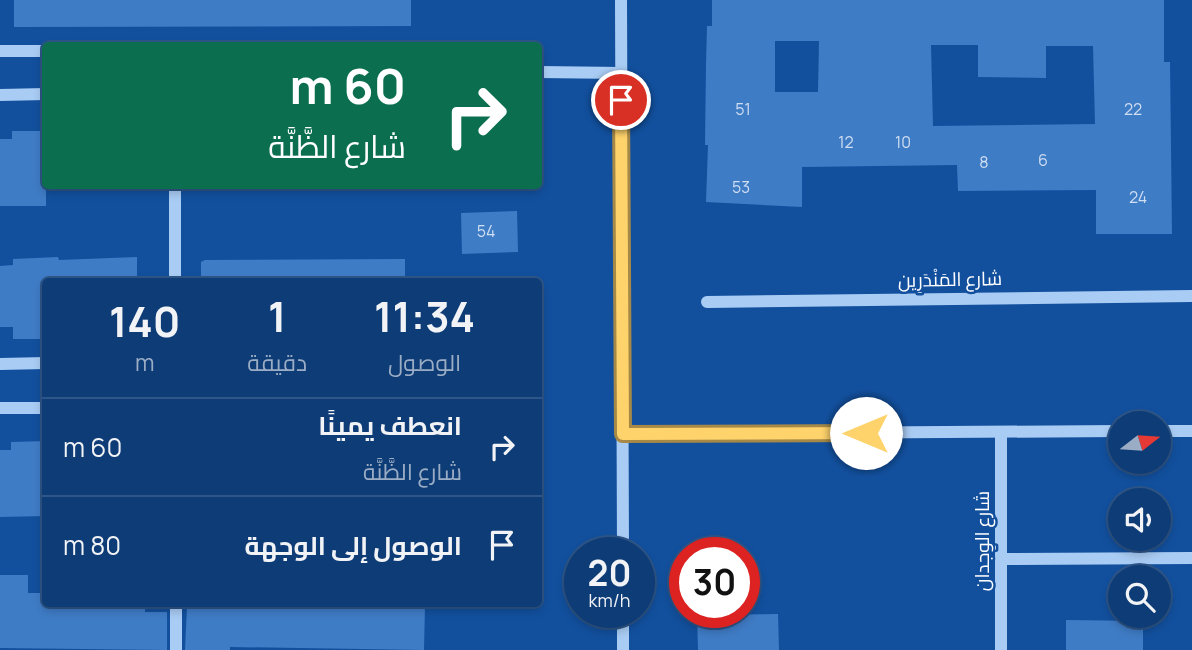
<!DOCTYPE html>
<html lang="ar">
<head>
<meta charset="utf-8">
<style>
  body { margin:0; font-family:Manrope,Cairo,sans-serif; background:#1c477e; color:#f1f3f6; direction:rtl; height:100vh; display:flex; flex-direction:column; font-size:26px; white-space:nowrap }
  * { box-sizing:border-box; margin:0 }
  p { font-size:23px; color:#9badc5 }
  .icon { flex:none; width:38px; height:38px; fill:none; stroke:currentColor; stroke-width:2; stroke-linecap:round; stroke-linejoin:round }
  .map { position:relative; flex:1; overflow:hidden; direction:ltr }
  .sheet { position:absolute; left:42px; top:278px; width:500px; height:329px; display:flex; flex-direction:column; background:#0e3c76; border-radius:7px; box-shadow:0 4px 10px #0003,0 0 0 2px #2e5688; direction:rtl }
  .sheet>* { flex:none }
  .hud { position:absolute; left:42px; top:42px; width:500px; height:147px; border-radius:7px; box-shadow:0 4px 10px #0003,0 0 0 2px #2e5688; direction:rtl; background:#0b6e4f; color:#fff; overflow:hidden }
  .needle { width:46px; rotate:73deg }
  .fabs { position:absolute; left:1108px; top:411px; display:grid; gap:14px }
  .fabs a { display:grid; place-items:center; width:63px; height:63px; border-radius:50%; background:#0e3c76; box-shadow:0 4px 10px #0003,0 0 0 2px #2e5688; font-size:35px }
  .speed { position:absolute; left:564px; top:537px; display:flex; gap:14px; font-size:35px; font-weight:700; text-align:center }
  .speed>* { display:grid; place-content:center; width:91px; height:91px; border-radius:50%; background:#0e3c76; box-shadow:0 4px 10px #0003,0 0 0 2px #2e5688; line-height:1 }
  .speed small { font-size:18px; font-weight:400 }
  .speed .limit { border:10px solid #d22; background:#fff; color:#111 }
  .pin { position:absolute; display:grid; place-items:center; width:60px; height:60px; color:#fff; margin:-30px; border:4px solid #fff; border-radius:50%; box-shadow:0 2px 7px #0007 }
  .me { position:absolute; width:77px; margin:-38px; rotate:270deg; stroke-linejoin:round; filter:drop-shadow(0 0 5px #0008) }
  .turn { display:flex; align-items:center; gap:24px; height:147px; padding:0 21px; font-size:32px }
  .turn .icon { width:91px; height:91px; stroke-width:2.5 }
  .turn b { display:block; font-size:49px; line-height:60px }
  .eta { display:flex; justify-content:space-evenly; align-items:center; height:119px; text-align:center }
  .eta b { font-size:42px; font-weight:700; line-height:49px }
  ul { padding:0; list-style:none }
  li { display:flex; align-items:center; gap:21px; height:98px; padding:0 21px; border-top:2px solid #2e5688 }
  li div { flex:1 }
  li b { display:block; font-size:26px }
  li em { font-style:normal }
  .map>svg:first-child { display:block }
</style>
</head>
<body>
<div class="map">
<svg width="1192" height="650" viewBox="0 0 1192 650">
  <rect width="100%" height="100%" fill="#12509e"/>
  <!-- building -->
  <g fill="#3f7cc6" fill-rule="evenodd">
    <path d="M14 0H411V26L14 27Z"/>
    <path d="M712 0H1164V62H1170L1172 234H1096V190L958 191 957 165 802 167V207L706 202 708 145H705L706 64 707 26H712ZM775 41H819L818 92H775ZM931 45H978V77L1046 78V46H1093L1095 124 933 126Z"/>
    <path d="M12 131H46V206H0V139H12Z"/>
    <path d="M517 211 518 252 462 254 461 213Z"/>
    <path d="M58 257 59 260 137 257V282H46V339H13V327H0V266L13 265V259Z"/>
    <path d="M405 259V282H201V262L205 260Z"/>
    <path d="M46 441V516L0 517V450H11V442Z"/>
    <path d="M0 575H28V593H46V604H145V612H167V650L0 648Z"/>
    <path d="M206 604 425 605 424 650 230 647V650H185L187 606H206Z"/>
    <path d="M778 614 779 650H698L697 615Z"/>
    <path d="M1066 620 1143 621V650H1066Z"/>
  </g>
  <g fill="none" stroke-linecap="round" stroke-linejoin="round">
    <!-- minor -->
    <g stroke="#a9ccf4" stroke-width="12">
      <path d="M621 0 623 553"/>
      <path d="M0 51H46"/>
      <path d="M539 72 621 73"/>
      <path d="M0 95 46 94"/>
      <path d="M175 186V282"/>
      <path d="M707 302 1192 296"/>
      <path d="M0 364 46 363"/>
      <path d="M0 408H46"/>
      <path d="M1158 431H1192"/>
      <path d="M1001 432V650"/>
      <path d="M623 434 1120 431"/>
      <path d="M1001 559 1192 558"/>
      <path d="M176 604V650"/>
      <path d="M623 612V650"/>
    </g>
  </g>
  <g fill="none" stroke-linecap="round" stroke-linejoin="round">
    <defs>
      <path id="route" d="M621 100 623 434 866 433"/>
    </defs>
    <!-- route casing -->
    <use href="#route" stroke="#a68946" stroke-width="18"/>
    <!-- route -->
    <use href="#route" stroke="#ffd36c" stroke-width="12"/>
  </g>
  <g text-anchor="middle" stroke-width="5" stroke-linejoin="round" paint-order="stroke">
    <!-- number labels -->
    <g font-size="16" fill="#cfdef1">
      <text x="743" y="115">51</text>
      <text x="1133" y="115">22</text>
      <text x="846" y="148">12</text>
      <text x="903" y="148">10</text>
      <text x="1043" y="166">6</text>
      <text x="984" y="168">8</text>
      <text x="741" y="193">53</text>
      <text x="1138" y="203">24</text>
      <text x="486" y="237">54</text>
    </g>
    <!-- street labels -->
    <g font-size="19" fill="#fff" stroke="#12509e">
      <text transform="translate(950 279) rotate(-1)" y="7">شارع المَنْدَرِين</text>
      <text transform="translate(982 541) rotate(-90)" y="7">شارع الوِجدان</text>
    </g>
  </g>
</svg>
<div class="fabs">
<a><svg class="needle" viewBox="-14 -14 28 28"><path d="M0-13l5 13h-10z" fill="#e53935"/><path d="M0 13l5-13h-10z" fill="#9badc5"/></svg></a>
<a><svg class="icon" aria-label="sound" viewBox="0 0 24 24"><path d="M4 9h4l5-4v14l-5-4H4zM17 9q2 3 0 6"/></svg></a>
<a><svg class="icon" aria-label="search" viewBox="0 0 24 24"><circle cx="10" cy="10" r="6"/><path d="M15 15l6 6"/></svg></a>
</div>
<div class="speed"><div>20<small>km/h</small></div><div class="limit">30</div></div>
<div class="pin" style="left:621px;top:100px;background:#d93025"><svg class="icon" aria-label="arrive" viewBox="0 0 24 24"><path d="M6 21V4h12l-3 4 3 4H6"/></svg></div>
<svg class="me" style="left:866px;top:433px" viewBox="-20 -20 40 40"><circle r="19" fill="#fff"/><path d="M0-13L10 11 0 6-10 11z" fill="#ffd36c"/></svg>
<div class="hud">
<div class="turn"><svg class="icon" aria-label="right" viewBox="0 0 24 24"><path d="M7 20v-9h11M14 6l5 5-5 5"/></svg><div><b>60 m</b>شارع الظَّنَّة</div></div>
</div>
<section class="sheet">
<div class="eta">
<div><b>11:34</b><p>الوصول</p></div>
<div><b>1</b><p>دقيقة</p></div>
<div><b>140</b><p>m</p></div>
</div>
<ul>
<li><svg class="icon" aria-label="right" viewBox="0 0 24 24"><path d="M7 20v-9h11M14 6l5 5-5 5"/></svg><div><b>انعطف يمينًا</b><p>شارع الظَّنَّة</p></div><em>60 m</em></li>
<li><svg class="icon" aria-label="arrive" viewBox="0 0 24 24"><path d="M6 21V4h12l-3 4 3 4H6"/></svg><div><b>الوصول إلى الوجهة</b></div><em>80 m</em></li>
</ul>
</section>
</div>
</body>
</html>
